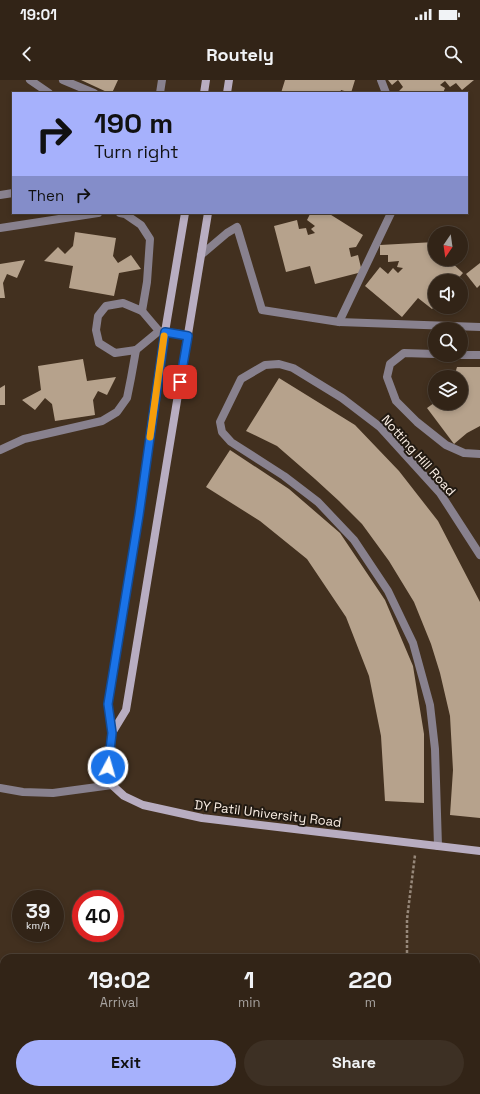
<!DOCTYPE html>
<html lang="en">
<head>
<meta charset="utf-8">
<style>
  body { margin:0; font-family:"Space Grotesk",sans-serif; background:#3d3024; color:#f1f3f6; height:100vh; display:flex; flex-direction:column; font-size:15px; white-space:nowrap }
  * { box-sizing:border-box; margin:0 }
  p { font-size:13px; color:#a8a4a1 }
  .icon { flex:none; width:22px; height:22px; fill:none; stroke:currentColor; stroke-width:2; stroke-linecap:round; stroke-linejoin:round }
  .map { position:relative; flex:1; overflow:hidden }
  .side { position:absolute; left:0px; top:874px; width:480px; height:140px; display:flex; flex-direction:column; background:#322417; border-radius:12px 12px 0 0; box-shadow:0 2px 6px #0003,0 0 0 1px #4d4136 }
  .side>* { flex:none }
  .hud { position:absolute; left:12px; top:12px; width:456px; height:122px; border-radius:0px; box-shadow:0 2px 6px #0003,0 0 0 1px #4d4136; background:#a6b1fc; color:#111; overflow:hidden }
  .needle { width:26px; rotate:193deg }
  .fabs { position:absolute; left:428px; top:146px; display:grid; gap:8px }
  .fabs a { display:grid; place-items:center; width:40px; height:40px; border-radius:50%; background:#322417; box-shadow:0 2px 6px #0003,0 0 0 1px #4d4136; font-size:20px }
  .speed { position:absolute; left:12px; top:810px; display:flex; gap:8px; font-size:20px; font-weight:700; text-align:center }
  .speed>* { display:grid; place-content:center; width:52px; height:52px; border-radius:50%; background:#322417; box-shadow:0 2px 6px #0003,0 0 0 1px #4d4136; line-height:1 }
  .speed small { font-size:10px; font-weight:400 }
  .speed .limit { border:6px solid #d22; background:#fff; color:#111 }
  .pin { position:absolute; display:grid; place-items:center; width:34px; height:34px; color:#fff; margin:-17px; border-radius:8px; box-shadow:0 2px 6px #0006 }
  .me { position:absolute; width:44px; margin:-22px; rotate:6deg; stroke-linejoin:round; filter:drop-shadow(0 0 3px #0008) }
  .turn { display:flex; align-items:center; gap:14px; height:84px; padding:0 16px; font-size:18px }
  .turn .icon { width:52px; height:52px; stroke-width:2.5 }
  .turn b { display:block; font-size:28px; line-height:34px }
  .then { display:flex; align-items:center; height:38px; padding:0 16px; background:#0003; gap:8px; font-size:15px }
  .eta { display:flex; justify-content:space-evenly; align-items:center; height:68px; text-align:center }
  .eta b { font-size:24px; font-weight:700; line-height:28px }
  .cta { display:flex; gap:8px; margin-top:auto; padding:8px 16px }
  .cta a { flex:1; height:46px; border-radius:24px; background:#a6b1fc; color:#111; font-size:16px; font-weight:700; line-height:46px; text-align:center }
  .cta a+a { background:#3d3024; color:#f1f3f6 }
  .status { display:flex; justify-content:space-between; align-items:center; height:28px; padding:0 20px; background:#322417; direction:ltr }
  .status svg { height:11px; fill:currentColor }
  header { display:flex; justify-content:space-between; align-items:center; height:52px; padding:0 16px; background:#322417; font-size:18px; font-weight:700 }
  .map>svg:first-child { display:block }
</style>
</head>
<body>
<div class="status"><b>19:01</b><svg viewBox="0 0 49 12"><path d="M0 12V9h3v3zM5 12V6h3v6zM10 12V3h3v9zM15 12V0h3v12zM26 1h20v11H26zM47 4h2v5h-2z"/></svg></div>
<header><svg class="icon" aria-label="back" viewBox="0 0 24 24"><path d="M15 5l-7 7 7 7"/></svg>Routely<svg class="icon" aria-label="search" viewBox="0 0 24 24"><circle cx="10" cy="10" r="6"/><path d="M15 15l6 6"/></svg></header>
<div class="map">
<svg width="480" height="1014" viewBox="0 0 480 1014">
  <rect width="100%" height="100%" fill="#42301f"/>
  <!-- building -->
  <g fill="#b6a28c">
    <path d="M81 0H118L112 13H109Z"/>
    <path d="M285 0H355L351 13 341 10 340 13H281Z"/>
    <path d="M388 0H474L462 10 456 3 450 7 445 1 440 5 445 8 443 13H398V12L403 7 398 0 392 5Z"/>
    <path d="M308 133H328L363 155 356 167 349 168 351 177 358 175 362 192 315 204 310 186 286 192 274 146 297 140 299 149 306 148 308 155 315 153 311 149 315 146 307 140 310 134Z"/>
    <path d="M75 152 116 158 113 176 118 183 131 175 141 189 119 193 114 216 69 208 73 186 44 181 58 167 65 174 73 166Z"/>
    <path d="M435 162V179H441L439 181 446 187 450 181 463 193 456 201H435V226L432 229 418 218 402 237 365 206 380 187 388 194 393 188 398 193 403 188 397 187 399 181 388 182V175H380V165Z"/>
    <path d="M25 180 17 198 7 194 3 203 5 218H0V184Z"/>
    <path d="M480 183V205L477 208 466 194Z"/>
    <path d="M83 279 87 301 116 297 107 315 98 311 93 320 95 335 55 341 52 324 45 318 35 330 22 320 41 310 38 286Z"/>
    <path d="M457 287H480V346L467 353 454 364 427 328 434 323H461V297H454Z"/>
    <path d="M279 298 355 345 399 391 438 441 480 522V738L450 735 453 690 450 636 440 593 431 564 414 522 389 481 362 444 339 421 315 399 277 366 246 351Z"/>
    <path d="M5 305V325H0V308Z"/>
    <path d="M230 370 289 409 340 453 385 520 413 586 424 654V723L385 721 381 656 369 596 346 537 307 479 260 441 206 407Z"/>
  </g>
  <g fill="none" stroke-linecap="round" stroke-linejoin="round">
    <!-- path -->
    <g stroke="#97887a" stroke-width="2.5" stroke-dasharray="3 2" stroke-linecap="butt">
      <path d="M407 878V839L415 775"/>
      <path d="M476 986 480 989"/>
      <path d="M417 1010V1014"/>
    </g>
    <!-- lane -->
    <g stroke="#88818e" stroke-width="8">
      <path d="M30 0 49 13"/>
      <path d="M381 0 386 13"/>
      <path d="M0 115 13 113"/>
      <path d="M339 242 391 133"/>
      <path d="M0 708 23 712 53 713 112 705"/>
    </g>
    <!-- street -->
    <g stroke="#88818e" stroke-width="8">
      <path d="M63 0 94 13"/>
      <path d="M160 13 162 0"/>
      <path d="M120 133 125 134 141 145 150 159 147 202 142 231"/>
      <path d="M0 148 98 133"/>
      <path d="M201 175 227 153 237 147 262 230 339 242 480 247"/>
      <path d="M159 251 136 270 115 273 99 263 96 250 98 236 106 226 123 223 142 231 159 251 187 255"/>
      <path d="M435 274 404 273 390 284 387 297 396 321 417 342 446 365 464 373 480 374"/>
      <path d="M461 275H480"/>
      <path d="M0 370 24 359 102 341 117 332 127 318 131 298 136 270"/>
      <path d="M438 766 435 669 430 625 413 563 388 511 354 460 318 422 284 396 231 362 222 352 220 342 241 299 265 285 279 284 293 288 342 318 380 347 440 413 480 475"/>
    </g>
    <!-- secondary -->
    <g stroke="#b8adc1" stroke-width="8">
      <path d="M204 13 206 0"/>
      <path d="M227 13 229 0"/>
      <path d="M185 133 165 252 139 435 108 624 112 653 108 687 112 705 124 716 143 725 202 738 480 771"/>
      <path d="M112 653 126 630 208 133"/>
    </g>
  </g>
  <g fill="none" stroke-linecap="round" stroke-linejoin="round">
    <defs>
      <path id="route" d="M108 687 112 653 108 624 139 435 165 252 188 256 180 302"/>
    </defs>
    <!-- route casing -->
    <use href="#route" stroke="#114b97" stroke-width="10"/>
    <!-- route -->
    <use href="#route" stroke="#1a73e8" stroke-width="7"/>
    <!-- slow -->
    <path stroke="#f59e0b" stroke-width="7" d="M150 357 164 256"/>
  </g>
  <g text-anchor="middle" stroke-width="4" stroke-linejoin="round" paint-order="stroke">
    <!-- street labels -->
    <g font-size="13" fill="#fbefe5" stroke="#221a12">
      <text transform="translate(419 375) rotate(48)" y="5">Notting Hill Road</text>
      <text transform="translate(268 733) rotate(7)" y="5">DY Patil University Road</text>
    </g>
  </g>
</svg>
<div class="fabs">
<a><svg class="needle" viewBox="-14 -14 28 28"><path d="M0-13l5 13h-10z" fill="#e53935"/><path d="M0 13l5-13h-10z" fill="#a8a4a1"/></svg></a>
<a><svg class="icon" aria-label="sound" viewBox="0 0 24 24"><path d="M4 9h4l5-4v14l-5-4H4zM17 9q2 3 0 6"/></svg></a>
<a><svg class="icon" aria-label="search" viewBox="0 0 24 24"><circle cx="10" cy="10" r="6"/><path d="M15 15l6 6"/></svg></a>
<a><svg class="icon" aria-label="layers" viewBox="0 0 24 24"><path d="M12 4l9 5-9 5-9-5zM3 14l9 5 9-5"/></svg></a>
</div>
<div class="speed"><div>39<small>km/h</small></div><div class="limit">40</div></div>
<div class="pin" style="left:180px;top:302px;background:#d93025"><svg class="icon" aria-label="arrive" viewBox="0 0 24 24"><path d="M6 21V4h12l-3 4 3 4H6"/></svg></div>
<svg class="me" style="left:108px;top:687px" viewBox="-20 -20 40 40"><circle r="17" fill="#1a73e8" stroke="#fff" stroke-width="3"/><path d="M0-11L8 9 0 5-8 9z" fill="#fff"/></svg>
<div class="hud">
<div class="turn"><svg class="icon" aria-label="right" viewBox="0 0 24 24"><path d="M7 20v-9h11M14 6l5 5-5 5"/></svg><div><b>190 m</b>Turn right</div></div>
<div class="then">Then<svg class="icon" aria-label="right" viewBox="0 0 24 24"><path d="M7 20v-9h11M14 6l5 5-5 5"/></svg></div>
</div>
<section class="side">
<div class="eta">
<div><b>19:02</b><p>Arrival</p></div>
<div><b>1</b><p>min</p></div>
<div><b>220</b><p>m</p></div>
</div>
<div class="cta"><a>Exit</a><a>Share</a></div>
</section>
</div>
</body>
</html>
